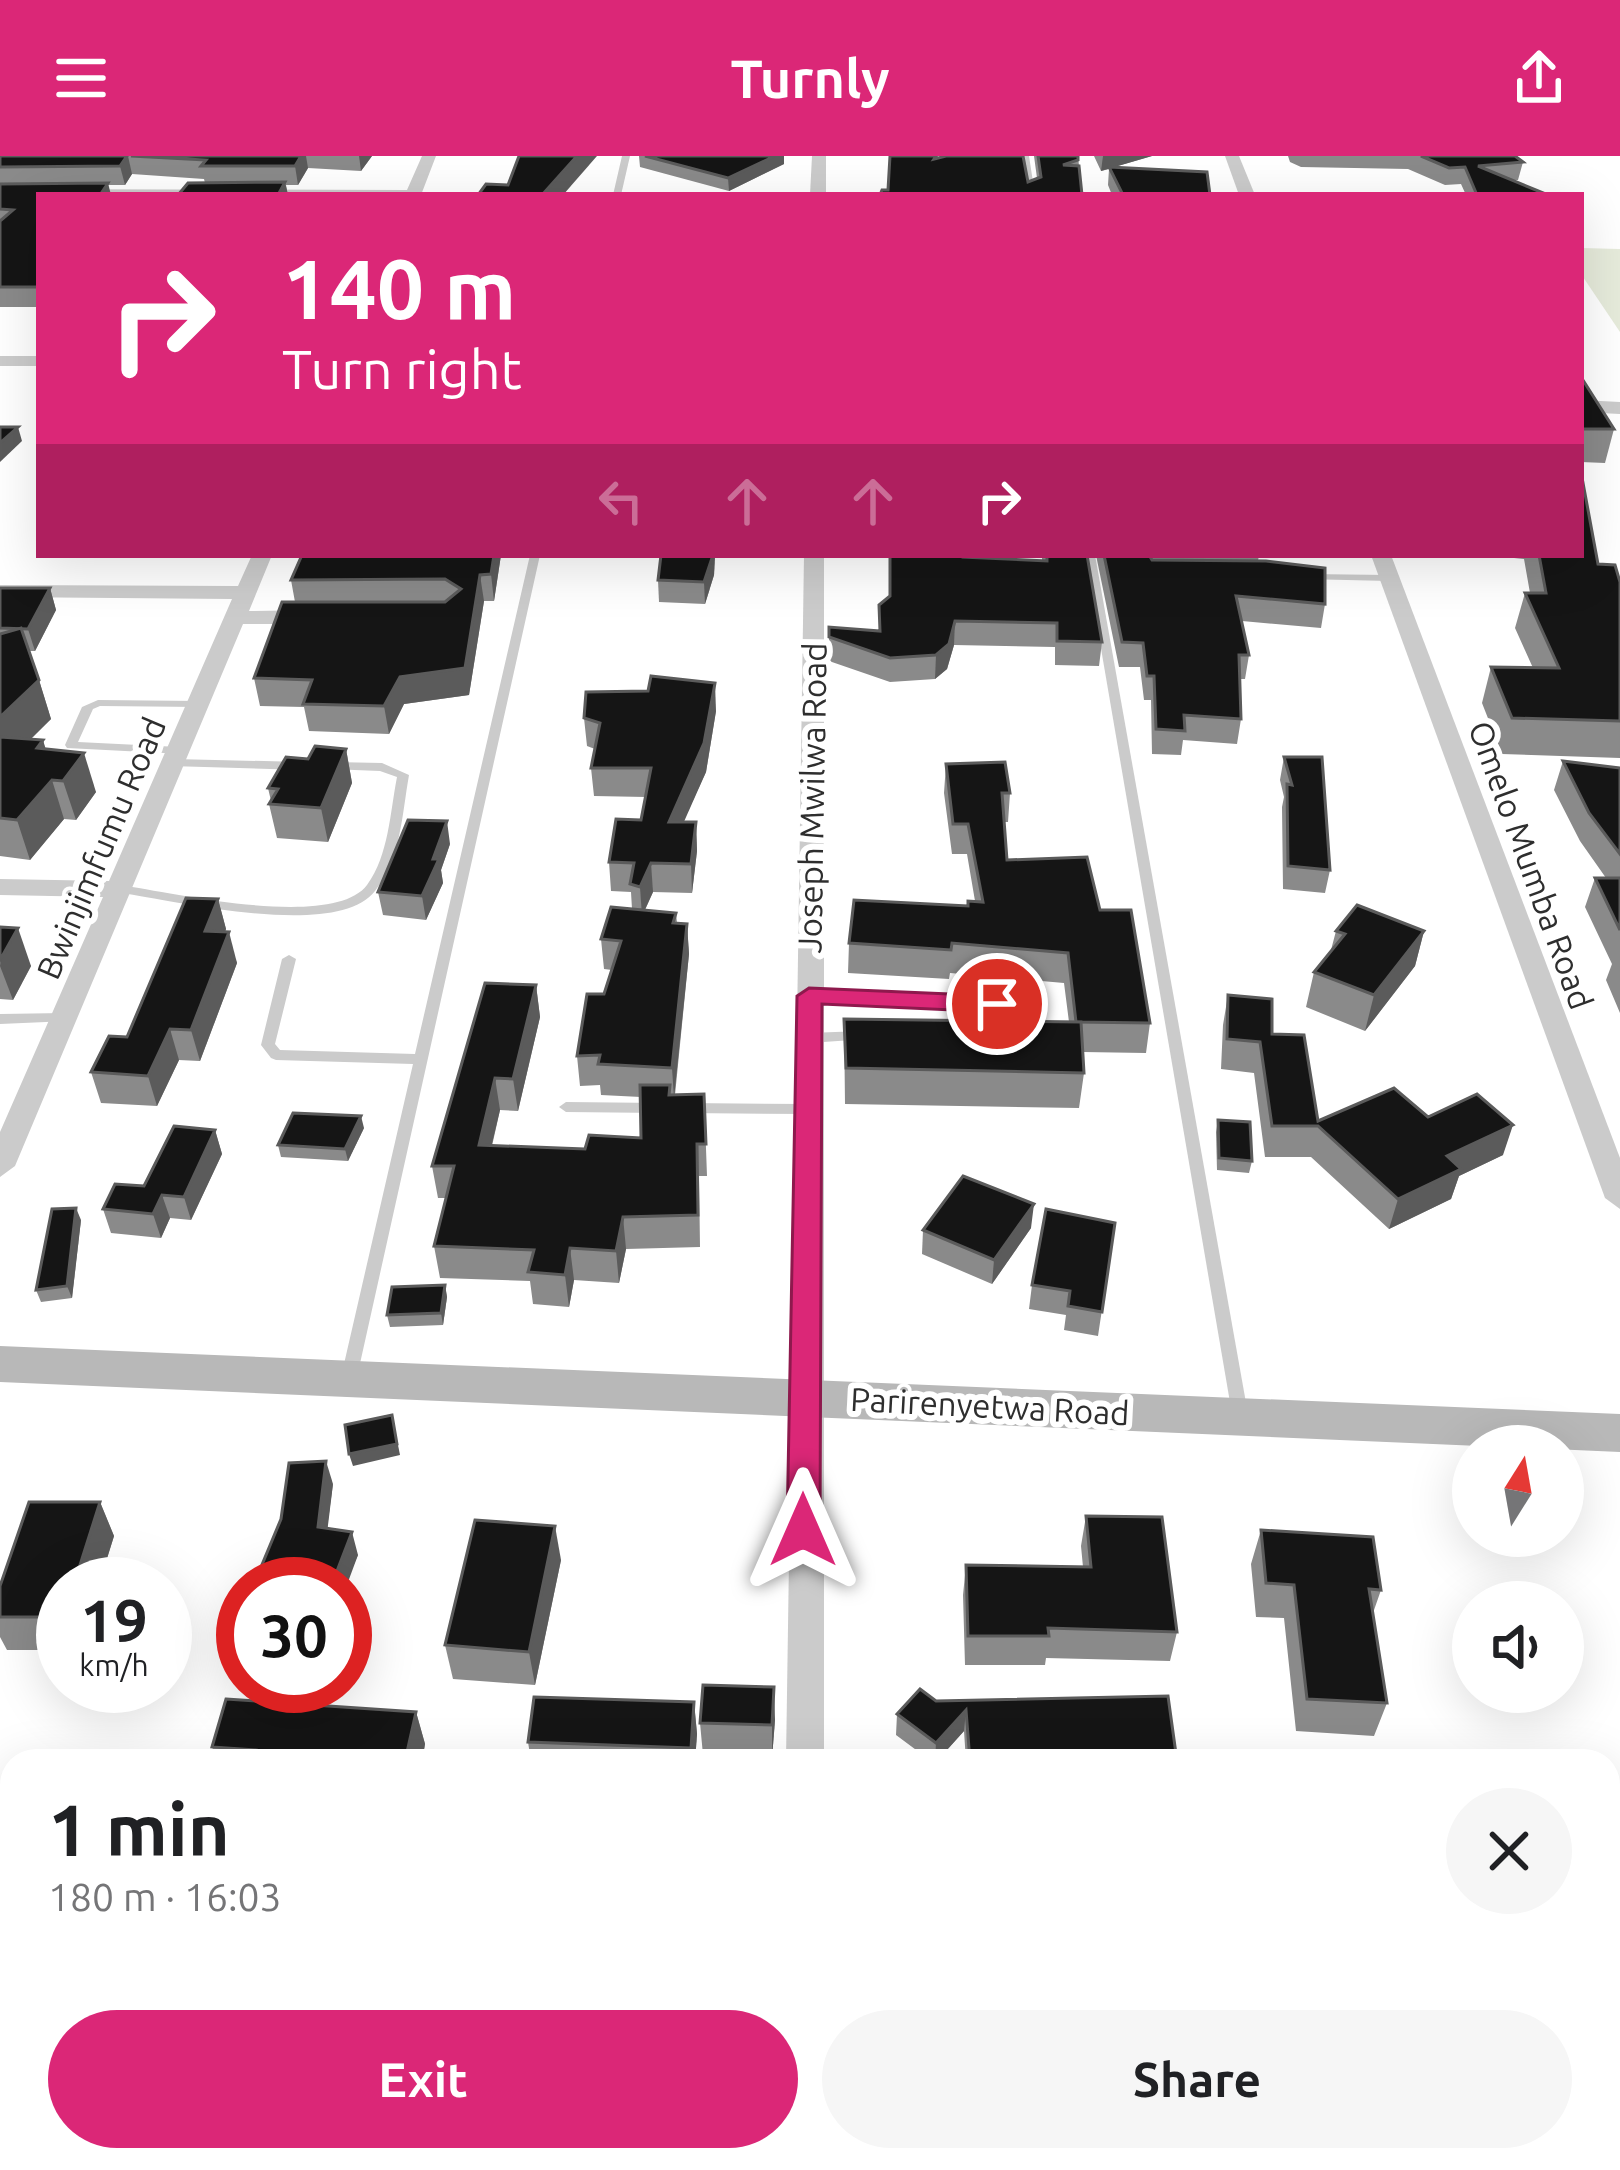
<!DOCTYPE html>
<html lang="en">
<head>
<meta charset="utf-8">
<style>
  body { margin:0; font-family:Ubuntu,sans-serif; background:#f6f6f6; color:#202124; height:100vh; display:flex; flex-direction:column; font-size:45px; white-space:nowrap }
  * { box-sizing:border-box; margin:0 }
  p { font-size:39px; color:#757577 }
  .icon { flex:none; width:66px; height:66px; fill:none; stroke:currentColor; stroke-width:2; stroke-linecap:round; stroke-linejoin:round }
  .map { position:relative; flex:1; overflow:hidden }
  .sheet { position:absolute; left:0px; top:1593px; width:1620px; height:423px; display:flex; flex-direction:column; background:#fff; border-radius:36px 36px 0 0; box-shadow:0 12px 48px #0002 }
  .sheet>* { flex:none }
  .top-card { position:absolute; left:36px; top:36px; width:1548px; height:366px; border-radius:0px; box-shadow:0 12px 48px #0002; background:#db2777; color:#fff; overflow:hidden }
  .needle { width:78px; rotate:11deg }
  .tools { position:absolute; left:1452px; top:1269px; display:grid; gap:24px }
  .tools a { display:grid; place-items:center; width:132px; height:132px; border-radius:50%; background:#fff; box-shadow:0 12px 48px #0002; font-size:60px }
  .speed { position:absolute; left:36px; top:1401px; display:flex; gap:24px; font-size:60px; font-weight:700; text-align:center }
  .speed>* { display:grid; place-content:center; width:156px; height:156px; border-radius:50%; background:#fff; box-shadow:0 12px 48px #0002; line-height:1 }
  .speed small { font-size:30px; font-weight:400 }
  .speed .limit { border:18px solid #d22; background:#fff; color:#111 }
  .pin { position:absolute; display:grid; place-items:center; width:102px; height:102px; color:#fff; margin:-51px; border:6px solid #fff; border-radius:50%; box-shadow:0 3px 12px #0007 }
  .me { position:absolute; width:132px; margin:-66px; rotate:0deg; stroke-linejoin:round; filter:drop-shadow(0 0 9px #0008) }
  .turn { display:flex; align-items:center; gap:42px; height:252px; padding:0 48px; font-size:54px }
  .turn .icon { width:156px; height:156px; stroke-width:2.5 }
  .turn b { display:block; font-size:84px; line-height:102px }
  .lanes { display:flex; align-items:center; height:114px; padding:0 48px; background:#0003; justify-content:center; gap:60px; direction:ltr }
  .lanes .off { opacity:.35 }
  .round { display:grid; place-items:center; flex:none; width:126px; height:126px; border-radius:63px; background:#f6f6f6 }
  .headline { display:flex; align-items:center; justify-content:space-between; height:204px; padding:0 48px }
  h1 { font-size:72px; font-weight:700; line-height:90px }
  .action { display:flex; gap:24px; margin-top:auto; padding:24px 48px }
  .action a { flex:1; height:138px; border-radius:72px; background:#db2777; color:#fff; font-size:48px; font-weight:700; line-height:138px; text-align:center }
  .action a+a { background:#f6f6f6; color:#202124 }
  header { display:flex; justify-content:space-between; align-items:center; height:156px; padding:0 48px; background:#db2777; color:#fff; font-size:54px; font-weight:700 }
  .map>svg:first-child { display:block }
</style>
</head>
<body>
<header><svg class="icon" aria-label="menu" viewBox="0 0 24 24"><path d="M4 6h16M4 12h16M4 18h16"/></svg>Turnly<svg class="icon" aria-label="share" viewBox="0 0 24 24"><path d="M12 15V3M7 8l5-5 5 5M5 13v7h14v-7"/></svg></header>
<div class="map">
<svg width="1620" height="2014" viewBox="0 0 1620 2014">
  <rect width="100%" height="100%" fill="#fff"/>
  <!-- green -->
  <path fill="#e6ebdb" d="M1581 92 1620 93V176L1581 118Z"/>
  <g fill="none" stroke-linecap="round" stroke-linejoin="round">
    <!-- service -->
    <g fill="#cbcbcb" fill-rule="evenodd">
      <path d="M622 0H630L621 39H613Z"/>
      <path d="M1021 0H1029L1035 39H1027Z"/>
      <path d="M530 399H540L357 1221 355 1226 349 1227 343 1226 341 1221 413 908 276 904 271 902 261 889 282 803 289 799 296 803 275 888 280 894 415 898Z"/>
      <path d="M1085 399H1095L1248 1258 1246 1263 1240 1265 1234 1263 1232 1258Z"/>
      <path d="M1308 418 1389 419 1394 422 1389 425 1304 423 1303 421Z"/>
      <path d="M98 544 199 545 205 548 199 551 100 550 93 553 78 586 179 591 185 595 183 598 67 592 65 589 82 551Z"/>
      <path d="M174 603 303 606 309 610 303 614 170 610 168 607Z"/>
      <path d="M333 606 382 607 409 619C402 658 401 703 375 735 337 784 177 745 121 737L115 733 121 729C173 737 333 774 367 729 389 699 390 656 397 621L380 615 329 613 327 610Z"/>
      <path d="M809 836 1009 845 1014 847 1031 862 1006 880 999 875 1015 862 1006 854 804 843 802 840 804 837Z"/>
      <path d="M64 857 71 862 69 865 0 868V858Z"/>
      <path d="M862 875 869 880 867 883 809 887 802 882 809 877Z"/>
      <path d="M566 946 661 947 668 952 661 957 566 956 559 951Z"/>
      <path d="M685 947 808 948 815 953 808 958 685 957 678 952Z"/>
      <path d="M648 2004H675L670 2014H643Z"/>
    </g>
    <!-- minor -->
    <g fill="#cbcbcb" fill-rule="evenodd">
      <path d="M422 0H436L421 39 0 43V33L407 34Z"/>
      <path d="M812 0H826V39H810Z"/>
      <path d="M1225 0H1239L1255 39H1239Z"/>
      <rect x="0" y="200" width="39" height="10"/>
      <path d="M1581 244 1620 246V258L1581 256Z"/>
      <path d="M252 399H272L249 455 313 454 324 461 313 468H243L15 1010 0 1021V976L103 741 0 739V723L109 725 232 443 0 441V429L238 430Z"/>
      <path d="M804 399H824V1605H786Z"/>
      <path d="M1371 399H1391L1620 1002V1053L1605 1042Z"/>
      <path d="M1201 2004H1252L1257 2014H1205Z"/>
    </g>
    <!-- secondary -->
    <path fill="#b8b8b8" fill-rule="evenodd" d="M0 1190 1620 1258V1296L0 1226Z"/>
  </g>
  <!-- wall -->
  <g fill="#8a8a8a">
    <path d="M0 0H372L361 15 308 12 298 29H286L288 39 205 27 204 23 132 18 125 29H108L39 39V151H0Z"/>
    <path d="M639 0H784V8L729 35 640 11Z"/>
    <path d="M1034 0H1078L1082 39 888 34 1028 26 1037 22Z"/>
    <path d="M1094 0H1152L1114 11 1210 39H1112L1108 29 1109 13 1101 15Z"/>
    <path d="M1288 0H1515L1523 6 1518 24H1513L1548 39H1466L1461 28 1445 29 1408 13 1301 11 1290 6Z"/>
    <path d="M1581 221 1614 273 1605 307 1581 306Z"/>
    <path d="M501 399 494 445H484L469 539 404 548 389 578 309 575 304 551 260 550 254 522 295 446 291 424Z"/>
    <path d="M661 399H715L714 419 705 448 659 446 658 424Z"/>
    <path d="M1042 399H1087L1102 486 1099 510 1055 509V491L954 489 947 513 935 523 890 526 829 505V471L879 475V449L963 401 1042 405Z"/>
    <path d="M1096 399H1259L1258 405 1325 448 1321 472 1242 465 1249 499 1245 523H1240L1241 563 1237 588 1183 584 1181 599 1152 598 1151 544H1144L1140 511H1119Z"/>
    <path d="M1484 399H1581L1598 408 1620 426V602L1502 598 1482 547 1491 511 1533 512 1515 472 1525 437H1530L1524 403Z"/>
    <path d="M0 432H50L56 454 35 495H30L51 563 31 583 43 584 45 593 96 636 76 664 64 663 30 704 0 700Z"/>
    <path d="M716 555 706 616 683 666H696L697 695 692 737 653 736 645 754 676 757 677 767 687 768 689 798 675 939 704 938 707 1020H699L700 1091 626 1093 619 1127 574 1124 569 1151 533 1148 530 1125 440 1122 434 1090 446 1042H438L432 1010 536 829 540 861 518 955 500 954 492 990 585 993 641 982V941L601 939 600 929 580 930 577 900 604 838 612 814 604 813 601 783 632 753 631 736 611 735 609 706 641 664 646 641 594 640 591 612 595 593 587 590 584 562Z"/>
    <path d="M346 593 352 627 328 686 277 682 269 648 271 645 268 632 308 603Z"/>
    <path d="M1284 601 1330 714 1325 737 1283 733 1282 651 1284 641 1280 624Z"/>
    <path d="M1563 605 1620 612V857L1606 824 1612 808 1585 751 1595 722H1606L1580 685 1554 634Z"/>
    <path d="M946 608 1010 637 1008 666H1004L1007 704 1100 754 1150 867 1146 897 1083 896 1084 917 1079 952 845 948 844 863 1069 866 1064 827 950 817 949 823 848 817 849 787 968 750 975 745 967 698H952L944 637Z"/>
    <path d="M450 688 441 714 443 727 426 764 383 759 378 736Z"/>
    <path d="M218 743 226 773 225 776 237 807 200 905 179 904 157 950 101 947 91 916 127 881Z"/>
    <path d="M0 771 31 810 13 844 0 843Z"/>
    <path d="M1336 775H1424L1415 810 1365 875 1306 851 1314 816 1331 794Z"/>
    <path d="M1228 839 1272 878 1318 965 1428 961 1503 999 1459 1020 1451 1043 1389 1073 1311 1001H1265L1254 917 1221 913 1223 869Z"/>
    <path d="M1218 964 1252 1005 1249 1017 1217 1014 1216 976Z"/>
    <path d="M364 972 348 1005 281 1001 278 989Z"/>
    <path d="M215 974 222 998 191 1064 170 1062 161 1082 111 1077 103 1053 144 1030Z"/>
    <path d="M81 1064 72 1142 41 1146 36 1134Z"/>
    <path d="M1115 1067 1098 1180 1064 1174 1066 1159 1029 1153 1032 1129Z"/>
    <path d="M1031 1072 992 1128 922 1098 923 1074Z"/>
    <path d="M445 1129 447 1141 443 1169 390 1171 387 1159Z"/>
    <path d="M333 1328 327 1372 358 1399 345 1428H254Z"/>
    <path d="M100 1346 114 1380 99 1428H63V1494H7L0 1481V1430Z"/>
    <path d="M1086 1360 1177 1476 1170 1505 1046 1502 1045 1509H965L963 1439 966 1409 1083 1411 1081 1390Z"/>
    <path d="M1261 1374 1381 1434 1373 1457 1387 1547 1374 1580 1296 1575 1284 1462 1256 1461 1251 1408Z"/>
    <path d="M561 1404 535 1529 453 1523 445 1489Z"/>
    <path d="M243 1453V1524L232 1522 224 1500Z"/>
    <path d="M936 1545 1177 1605H966L964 1575 937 1605H931L896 1579 897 1558Z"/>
    <path d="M694 1546 697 1578 695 1605H531L528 1586Z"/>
    <path d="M416 1556 425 1588 422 1605H218L212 1591Z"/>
    <path d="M775 1564 772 1602 703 1599 700 1567Z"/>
    <path d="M1620 1805V1843L1608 1835V1828Z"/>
    <path d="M12 1952V2004H201L208 2014H19L0 1993V1963Z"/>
  </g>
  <!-- shaded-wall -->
  <g fill="#5b5b5b">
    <path d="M128 0 132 18 125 29 120 10Z"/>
    <path d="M301 0H306L308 12 298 29 295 10Z"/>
    <path d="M359 0H372L361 15Z"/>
    <path d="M577 0H597L563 39H542Z"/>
    <path d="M775 0H784V8L729 35 728 22Z"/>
    <path d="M1103 0H1152L1101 15Z"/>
    <path d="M285 26 288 39H278Z"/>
    <path d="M108 27 111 39H100Z"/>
    <path d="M18 271 22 285 0 306V287Z"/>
    <path d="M494 399H501L494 445 491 418Z"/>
    <path d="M713 399H715L714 419 705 448 704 426Z"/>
    <path d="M480 419 484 445 469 539 404 548 389 578 384 550 400 521Z"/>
    <path d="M50 432 56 454 35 495 28 473Z"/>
    <path d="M955 465 954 489 947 513 935 523 936 499Z"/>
    <path d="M39 524 51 563 0 613V561Z"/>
    <path d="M715 527 716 555 706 616 671 695 669 666Z"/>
    <path d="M43 584 55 624H52L64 663 30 704 17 664 37 592Z"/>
    <path d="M346 593 352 627 328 686 321 652Z"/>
    <path d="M84 597 96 636 76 664 63 625Z"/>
    <path d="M447 665 450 688 441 714 443 727 426 764 422 740 433 703Z"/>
    <path d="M696 666 697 695 692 737 691 708Z"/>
    <path d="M651 707 653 736 642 760 640 731Z"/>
    <path d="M218 743 226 773 213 806 205 775Z"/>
    <path d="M687 768 689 798 674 942 672 912Z"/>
    <path d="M18 772 31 810 13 844 0 810 1 803Z"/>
    <path d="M1424 775 1415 810 1365 875 1374 839Z"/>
    <path d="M229 776 237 807 200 905 191 874Z"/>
    <path d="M536 829 540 861 518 955 513 923Z"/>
    <path d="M170 873 179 904 157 950 148 920Z"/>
    <path d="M495 922 500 954 484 1021 479 989Z"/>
    <path d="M361 960 364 972 348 1005 345 993Z"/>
    <path d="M1513 969 1503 999 1459 1020 1451 1043 1389 1073 1398 1043 1447 1000Z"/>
    <path d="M215 974 222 998 191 1064 184 1041Z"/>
    <path d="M162 1039 170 1062 161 1082 153 1058Z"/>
    <path d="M1034 1048 1031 1072 992 1128 994 1104Z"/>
    <path d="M76 1052 81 1064 72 1142 67 1130Z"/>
    <path d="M623 1061 626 1093 619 1127 616 1095Z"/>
    <path d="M570 1092 574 1124 569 1151 565 1119Z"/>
    <path d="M445 1129 447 1141 443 1169 441 1157Z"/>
    <path d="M392 1259 400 1299 353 1310 349 1298Z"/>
    <path d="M326 1305 333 1328 325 1394 318 1371Z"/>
    <path d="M100 1346 114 1380 99 1428H74Z"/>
    <path d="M555 1370 561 1404 535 1529 529 1496Z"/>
    <path d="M352 1376 358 1399 345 1434V1428H341L337 1415Z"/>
    <path d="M307 1410 313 1428H300Z"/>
    <path d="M774 1531 775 1564 772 1602V1569Z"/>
    <path d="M694 1546 697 1578 695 1605H692L691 1592Z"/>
    <path d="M966 1554 964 1575 937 1605H935L936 1587Z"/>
    <path d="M416 1556 425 1588 422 1605H405Z"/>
    <path d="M483 2004H498L488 2014H486Z"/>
  </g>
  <!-- building -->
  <g fill="#151515" stroke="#5b5b5b" stroke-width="3">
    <path d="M0 0H127L120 10 0 11Z"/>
    <path d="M131 0H301L295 10H201L206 4Z"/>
    <path d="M519 0H577L542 39H478L486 28 508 29Z"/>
    <path d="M645 0H775L728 22Z"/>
    <path d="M890 0H936L934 3 946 0H1023L1028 26 1041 21 1038 0H1078V4L1063 9 1079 10 1082 39H880L882 34H888Z"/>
    <path d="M1421 0H1515L1523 6 1478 10 1548 39H1477L1465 11 1449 12Z"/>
    <path d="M1109 11 1207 16 1210 39H1123Z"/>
    <path d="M285 26 278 39H178L188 27Z"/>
    <path d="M108 27 100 39H39V131H0V65L13 54 0 53V28Z"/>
    <path d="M1581 221 1614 273H1581Z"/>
    <path d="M0 271H18L0 287Z"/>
    <path d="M1581 316 1598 408 1615 409 1620 426V565L1512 562 1491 511 1559 512 1525 437H1546L1539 399H1581Z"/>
    <path d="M302 399H494L491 418 480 419 465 512 400 521 384 550 303 548 312 524 254 522 282 446H445L461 433 445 423 291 424Z"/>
    <path d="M661 399H713L704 426 658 424Z"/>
    <path d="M890 399H963V401L1047 405V399H1087L1102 486 1057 485V467L955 465 949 488 936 499 890 502 829 481V471L880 475 879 449 890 440Z"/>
    <path d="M1104 399H1149L1152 404 1266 405 1325 412V448L1236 440 1249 499H1239L1241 563 1184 559 1185 575 1156 573 1154 520H1147L1143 487 1122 486Z"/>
    <path d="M0 432H50L28 473 0 472Z"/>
    <path d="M21 472 39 524 0 561V478Z"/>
    <path d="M651 520 715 527 704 587 669 666H696L691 708 651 707 640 731 630 728 634 707 609 706 616 663 641 664 651 612H591L600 567 584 562 586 536 648 535Z"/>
    <path d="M0 581 43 584 37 592 84 597 63 625 52 624 17 664 0 662Z"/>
    <path d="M315 590 346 593 321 652 269 648 278 633 268 632 286 601 308 603Z"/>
    <path d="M1284 601H1322L1330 714 1288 710 1287 628 1292 629Z"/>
    <path d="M1563 605 1620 612V698L1589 657Z"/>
    <path d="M1005 606 1010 637H1002L1007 704 1087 701 1100 754H1131L1150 867 1076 866 1068 797 952 787 951 794 849 787 854 744 968 750V745L983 746 968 668H953L946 608Z"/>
    <path d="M408 664 447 665 433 703H439L422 740 378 736Z"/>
    <path d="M1595 722H1620V774Z"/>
    <path d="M186 742 218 743 205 775 229 776 191 874 170 873 148 920 91 916 109 880 127 881Z"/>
    <path d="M1357 749 1424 775 1374 839 1314 816 1345 778 1336 775Z"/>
    <path d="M611 751 676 757 673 767 687 768 672 912 598 908 600 899 577 900 587 838H604L621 785 601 783Z"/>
    <path d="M0 771 18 772 0 804Z"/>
    <path d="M485 827 536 829 513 923 495 922 479 989 585 993 589 979 641 982 640 929H670L669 939 704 938 706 988H697L698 1059 623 1061 616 1095 570 1092 565 1119 528 1116 534 1094 434 1090 454 1010H432Z"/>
    <path d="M1228 839 1272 843V878L1304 879 1318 965 1394 932 1428 961 1477 938 1513 969 1447 1000 1461 1013 1398 1043 1318 970H1272L1260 886 1227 883Z"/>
    <path d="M844 863 1081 866 1084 917 846 912Z"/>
    <path d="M293 957 361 960 345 993 278 989Z"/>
    <path d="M1218 964 1250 966 1252 1005 1219 1002Z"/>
    <path d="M174 970 215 974 184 1041 162 1039 153 1058 103 1053 115 1028 144 1030Z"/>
    <path d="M963 1020 1034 1048 994 1104 923 1074Z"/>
    <path d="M76 1052 67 1130 36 1134 52 1053Z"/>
    <path d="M1046 1053 1115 1067 1102 1156 1068 1150 1070 1135 1032 1129Z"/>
    <path d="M445 1129 441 1157 387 1159 392 1131Z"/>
    <path d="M392 1259 397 1288 349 1298 345 1269Z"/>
    <path d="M326 1305 318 1371 352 1376 337 1415 307 1410 300 1428H254L281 1363 289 1307Z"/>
    <path d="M29 1346H100L74 1428H63V1461H0V1430Z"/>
    <path d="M1086 1360 1162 1361 1177 1476 1048 1472 1049 1480H968L966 1409 1091 1411Z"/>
    <path d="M475 1364 555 1370 529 1496 445 1489Z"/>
    <path d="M1261 1374 1373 1381 1381 1434 1369 1433 1387 1547 1307 1543 1294 1429 1266 1427Z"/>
    <path d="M243 1453V1502L224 1500Z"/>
    <path d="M703 1529 774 1531 772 1569 700 1567Z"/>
    <path d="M920 1533 936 1545 1168 1540 1177 1605H970L966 1554 936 1587 897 1558Z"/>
    <path d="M534 1541 694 1546 691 1592 528 1586Z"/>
    <path d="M226 1543 416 1556 405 1605H253L256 1594 212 1591Z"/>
    <path d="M1386 1600 1388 1605H1359Z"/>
    <path d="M12 1766V1863L0 1846V1775Z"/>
    <path d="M1608 1886 1620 1896V1918L1608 1936Z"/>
    <path d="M12 1952V2003L0 1990V1963Z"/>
    <path d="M13 2004H201L208 2014H23Z"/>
    <path d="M323 2004H334L343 2014H313Z"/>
    <path d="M719 2004H883L897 2014H712Z"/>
    <path d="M1012 2004H1053L1065 2014H1005Z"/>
    <path d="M1427 2004H1524L1537 2014H1421Z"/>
  </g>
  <!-- route -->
  <path fill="#db2777" stroke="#8e194d" stroke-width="3" d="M809 832 997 840 1009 848 997 856 822 848 820 1374 815 1383H792L787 1374 797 840Z"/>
  <g text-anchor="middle" stroke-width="12" stroke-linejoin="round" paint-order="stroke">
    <!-- street labels -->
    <g font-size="33" fill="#2e2e2e" stroke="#fff">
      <text transform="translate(812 642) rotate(-89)" y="12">Joseph Mwilwa Road</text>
      <text transform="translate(101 692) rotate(-67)" y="12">Bwinjimfumu Road</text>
      <text transform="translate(1531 709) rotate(70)" y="12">Omelo Mumba Road</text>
      <text transform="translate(990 1250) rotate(3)" y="12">Parirenyetwa Road</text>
    </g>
  </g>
</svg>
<div class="tools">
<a><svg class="needle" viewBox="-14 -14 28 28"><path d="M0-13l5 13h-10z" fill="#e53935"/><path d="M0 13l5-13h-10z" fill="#757577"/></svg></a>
<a><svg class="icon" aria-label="sound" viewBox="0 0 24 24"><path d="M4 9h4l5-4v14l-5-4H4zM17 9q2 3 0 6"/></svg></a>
</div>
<div class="speed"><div>19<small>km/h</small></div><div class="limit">30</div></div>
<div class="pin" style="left:997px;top:848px;background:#d93025"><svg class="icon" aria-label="arrive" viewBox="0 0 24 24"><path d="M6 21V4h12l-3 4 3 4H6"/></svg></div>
<svg class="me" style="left:803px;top:1374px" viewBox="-20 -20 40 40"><path d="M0-17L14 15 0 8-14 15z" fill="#db2777" stroke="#fff" stroke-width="4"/></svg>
<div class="top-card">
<div class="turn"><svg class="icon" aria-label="right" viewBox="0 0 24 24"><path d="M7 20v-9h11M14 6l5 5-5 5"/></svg><div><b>140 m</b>Turn right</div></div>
<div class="lanes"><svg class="icon off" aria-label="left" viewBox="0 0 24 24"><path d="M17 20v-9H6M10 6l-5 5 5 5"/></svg><svg class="icon off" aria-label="ahead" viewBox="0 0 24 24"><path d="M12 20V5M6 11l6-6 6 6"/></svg><svg class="icon off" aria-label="ahead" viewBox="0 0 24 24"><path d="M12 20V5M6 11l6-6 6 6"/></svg><svg class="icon" aria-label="right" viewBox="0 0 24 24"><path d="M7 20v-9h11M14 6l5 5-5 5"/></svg></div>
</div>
<section class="sheet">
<div class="headline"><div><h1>1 min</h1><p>180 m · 16:03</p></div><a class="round"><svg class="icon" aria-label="close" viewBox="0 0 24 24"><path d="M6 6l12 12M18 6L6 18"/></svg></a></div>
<div class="action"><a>Exit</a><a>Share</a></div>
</section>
</div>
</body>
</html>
